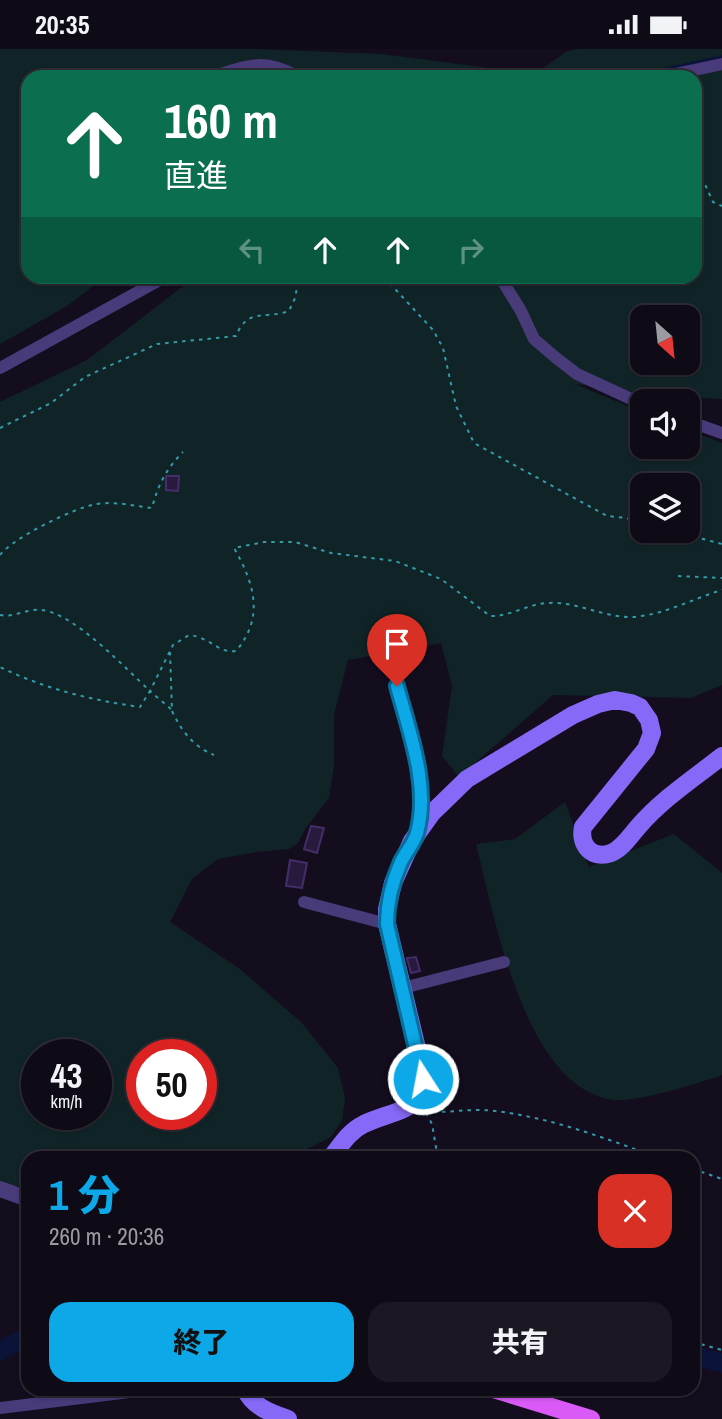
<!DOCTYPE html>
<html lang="ja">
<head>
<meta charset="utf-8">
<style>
  body { margin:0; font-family:"Archivo Narrow","Noto Sans JP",sans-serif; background:#1c1823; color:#f1f3f6; height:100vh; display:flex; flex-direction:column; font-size:26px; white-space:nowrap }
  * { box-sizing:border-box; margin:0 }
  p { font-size:23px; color:#9b9aa1 }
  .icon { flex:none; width:38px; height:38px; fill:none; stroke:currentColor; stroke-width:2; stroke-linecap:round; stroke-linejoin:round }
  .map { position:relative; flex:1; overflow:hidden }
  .drawer { position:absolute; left:21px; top:1102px; width:679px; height:245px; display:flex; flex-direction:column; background:#0e0a16; border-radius:21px; box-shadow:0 2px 5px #0004,0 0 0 2px #2e2b35 }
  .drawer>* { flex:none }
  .hud { position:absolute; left:21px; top:21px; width:681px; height:214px; border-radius:21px; box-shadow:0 2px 5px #0004,0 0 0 2px #2e2b35; background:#0b6e4f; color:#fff; overflow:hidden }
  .needle { width:46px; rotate:153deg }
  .fabs { position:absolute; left:630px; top:256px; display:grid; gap:14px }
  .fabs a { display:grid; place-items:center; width:70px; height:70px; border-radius:14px; background:#0e0a16; box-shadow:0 2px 5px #0004,0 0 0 2px #2e2b35; font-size:35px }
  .speed { position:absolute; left:21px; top:990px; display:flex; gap:14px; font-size:35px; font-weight:700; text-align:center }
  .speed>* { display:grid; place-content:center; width:91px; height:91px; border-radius:50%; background:#0e0a16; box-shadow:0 2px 5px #0004,0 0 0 2px #2e2b35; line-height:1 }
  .speed small { font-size:18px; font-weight:400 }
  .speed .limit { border:10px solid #d22; background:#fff; color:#111 }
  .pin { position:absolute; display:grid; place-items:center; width:60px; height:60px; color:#fff; margin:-72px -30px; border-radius:50% 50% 50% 0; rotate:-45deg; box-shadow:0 0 7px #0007 }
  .pin .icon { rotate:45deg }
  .me { position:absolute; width:77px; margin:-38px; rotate:349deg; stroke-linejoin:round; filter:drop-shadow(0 0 5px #0008) }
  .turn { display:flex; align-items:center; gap:24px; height:147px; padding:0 28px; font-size:32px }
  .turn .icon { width:91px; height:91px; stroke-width:2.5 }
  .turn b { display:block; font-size:49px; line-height:60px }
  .lanes { display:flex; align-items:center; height:66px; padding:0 28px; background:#0003; justify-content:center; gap:35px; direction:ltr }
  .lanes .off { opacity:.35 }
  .round { display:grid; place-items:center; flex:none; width:74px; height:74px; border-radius:21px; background:#1c1823 }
  .headline { display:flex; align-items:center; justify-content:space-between; height:119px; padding:0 28px }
  h1 { font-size:42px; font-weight:800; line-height:52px; color:#0ca8e8 }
  .action { display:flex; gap:14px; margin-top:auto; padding:14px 28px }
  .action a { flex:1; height:80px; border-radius:21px; background:#0ca8e8; color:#111; font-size:28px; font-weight:800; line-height:80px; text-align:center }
  .action a+a { background:#1c1823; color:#f1f3f6 }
  .status { display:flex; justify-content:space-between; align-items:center; height:49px; padding:0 35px; background:#0e0a16; direction:ltr }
  .status svg { height:19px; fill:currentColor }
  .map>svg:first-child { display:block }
</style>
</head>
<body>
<div class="status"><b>20:35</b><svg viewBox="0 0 49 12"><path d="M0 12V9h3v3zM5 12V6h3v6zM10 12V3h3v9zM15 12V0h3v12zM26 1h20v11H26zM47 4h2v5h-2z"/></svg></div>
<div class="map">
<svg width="722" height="1370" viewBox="0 0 722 1370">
  <rect width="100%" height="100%" fill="#130d1e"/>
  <!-- green -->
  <g fill="#102427" fill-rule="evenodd">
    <path d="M0 0H255L382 5 535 25 566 3 578 0H722V350L653 346 575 335 642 363V397H688V381L722 394V636L691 649 553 646 459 728 442 707 452 637 441 594 348 611 334 666V717L329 749 306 779 298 794 289 800 257 803 218 810 192 830 170 873 240 920 302 974 338 1019 345 1049 342 1072 331 1088 299 1104 271 1110H28V1136L0 1138V353L87 311 195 228H695V28H192L264 27 177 19 175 28H28V228H105L67 257 0 295ZM642 268H688V313H642ZM642 436H688V481H642ZM37 1006H96V1066H37ZM142 1006H201V1066H142Z"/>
    <path d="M565 753 589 818 674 785 722 824V1026C700 1034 634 1054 613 1051 524 1039 494 865 476 795L515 790Z"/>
  </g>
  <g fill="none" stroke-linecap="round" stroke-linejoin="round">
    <!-- stream -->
    <path stroke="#0b1338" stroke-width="3.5" d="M630 28 722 8"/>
    <!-- river -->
    <g stroke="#0b1338" stroke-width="19">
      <path d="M0 1302 28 1287"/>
      <path d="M693 1306 722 1314"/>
    </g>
  </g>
  <!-- building -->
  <g fill="#281a3e" stroke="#442d68" stroke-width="2">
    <path d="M166 427H179L178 442 166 441Z"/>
    <path d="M311 777 324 779 317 804 304 800Z"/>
    <path d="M290 811 307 814 302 839 286 837Z"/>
    <path d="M416 908 420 922 411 924 407 909Z"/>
  </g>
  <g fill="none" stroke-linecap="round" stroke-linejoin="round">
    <!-- path -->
    <g stroke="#349aa9" stroke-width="2" stroke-dasharray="3.5 5" stroke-linecap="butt">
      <path d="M695 123 703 131 713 153 722 157"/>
      <path d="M384 228 433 281 443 299 456 357 474 394 607 467 626 469 642 474"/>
      <path d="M0 379 51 354 85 328 157 295 236 287C248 258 264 271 289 262L296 247 297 228"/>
      <path d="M669 481 722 495"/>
      <path d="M0 506C13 489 75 458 97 455 115 452 134 457 152 459 158 436 166 420 183 403"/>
      <path d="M678 527 722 529"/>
      <path d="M0 566C13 569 28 559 42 561 75 565 125 619 150 642L140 658C91 651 45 640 0 618"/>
      <path d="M170 603 172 661 150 642 173 596 189 586C210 588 219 605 236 602 265 568 254 534 234 499L264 493H295L331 504 395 512 441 530 490 567C509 568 528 555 547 554 575 552 600 567 628 568 660 568 692 550 722 541"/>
      <path d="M172 662C182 683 193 697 214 706"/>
      <path d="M425 1063C448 1064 472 1059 495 1062 553 1069 607 1090 662 1110"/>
      <path d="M426 1064 432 1075 438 1110"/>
      <path d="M693 1120 722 1130"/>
      <path d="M693 1293 722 1301"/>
    </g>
    <!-- minor -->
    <g stroke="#493a7a" stroke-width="12">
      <path d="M219 28 221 25C253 14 268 11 299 28"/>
      <path d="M661 28 722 15"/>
      <path d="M500 228 521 262 534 290 555 308 577 325 642 355"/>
      <path d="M0 319 165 228"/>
      <path d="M688 372 722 384"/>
      <path d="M397 637 420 727 417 782"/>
      <path d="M304 853 387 875"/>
      <path d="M403 939 504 913"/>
      <path d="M0 1359 154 1340"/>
    </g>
    <!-- tertiary -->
    <path stroke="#493a7a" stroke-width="16" d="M0 1140 28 1150"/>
    <!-- secondary -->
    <g stroke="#8769f7" stroke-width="18">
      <path d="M330 1110C341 1096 348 1083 364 1075 398 1059 427 1065 421 1016L387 875V860L393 834 412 792 432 764 467 730 573 666 598 655 615 651 631 654 640 658 649 671 652 684 646 700 583 778C579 796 592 811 611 804 622 800 631 786 638 778 662 750 693 730 722 707"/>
      <path d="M245 1340C253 1358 271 1364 288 1370"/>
    </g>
    <!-- primary -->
    <path stroke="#d95af6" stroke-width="18" d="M493 1340 591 1370"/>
  </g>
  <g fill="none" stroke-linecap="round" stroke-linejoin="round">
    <defs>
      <path id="route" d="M397 637C409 682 430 737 417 784 414 794 406 803 401 813 392 833 387 853 387 875L423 1030"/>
    </defs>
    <!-- route casing -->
    <use href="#route" stroke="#086d97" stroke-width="18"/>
    <!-- route -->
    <use href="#route" stroke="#0ca8e8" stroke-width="12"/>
  </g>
</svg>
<div class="fabs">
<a><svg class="needle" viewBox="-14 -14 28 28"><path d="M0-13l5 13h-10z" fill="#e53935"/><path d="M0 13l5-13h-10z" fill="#9b9aa1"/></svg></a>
<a><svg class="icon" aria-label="sound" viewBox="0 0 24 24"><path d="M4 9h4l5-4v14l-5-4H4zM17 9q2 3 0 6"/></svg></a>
<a><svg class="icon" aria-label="layers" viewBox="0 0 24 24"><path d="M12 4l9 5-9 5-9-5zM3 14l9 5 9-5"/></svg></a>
</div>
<div class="speed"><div>43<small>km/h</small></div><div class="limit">50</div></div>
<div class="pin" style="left:397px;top:637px;background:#d93025"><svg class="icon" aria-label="arrive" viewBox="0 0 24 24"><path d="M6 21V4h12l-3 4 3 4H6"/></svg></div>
<svg class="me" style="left:423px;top:1030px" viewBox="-20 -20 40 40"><circle r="17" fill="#0ca8e8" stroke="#fff" stroke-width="3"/><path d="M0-11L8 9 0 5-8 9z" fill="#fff"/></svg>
<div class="hud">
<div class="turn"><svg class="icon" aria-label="ahead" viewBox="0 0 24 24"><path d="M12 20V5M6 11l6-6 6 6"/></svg><div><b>160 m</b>直進</div></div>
<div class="lanes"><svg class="icon off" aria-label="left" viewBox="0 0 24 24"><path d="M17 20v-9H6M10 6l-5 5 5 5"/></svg><svg class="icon" aria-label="ahead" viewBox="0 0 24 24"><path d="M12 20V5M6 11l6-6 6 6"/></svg><svg class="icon" aria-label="ahead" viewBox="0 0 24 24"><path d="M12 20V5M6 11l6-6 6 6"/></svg><svg class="icon off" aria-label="right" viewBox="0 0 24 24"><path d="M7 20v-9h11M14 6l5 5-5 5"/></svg></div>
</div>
<section class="drawer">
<div class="headline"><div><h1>1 分</h1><p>260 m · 20:36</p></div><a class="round" style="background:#d93025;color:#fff"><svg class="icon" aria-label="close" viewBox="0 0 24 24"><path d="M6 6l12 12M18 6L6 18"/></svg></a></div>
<div class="action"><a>終了</a><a>共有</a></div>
</section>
</div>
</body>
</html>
